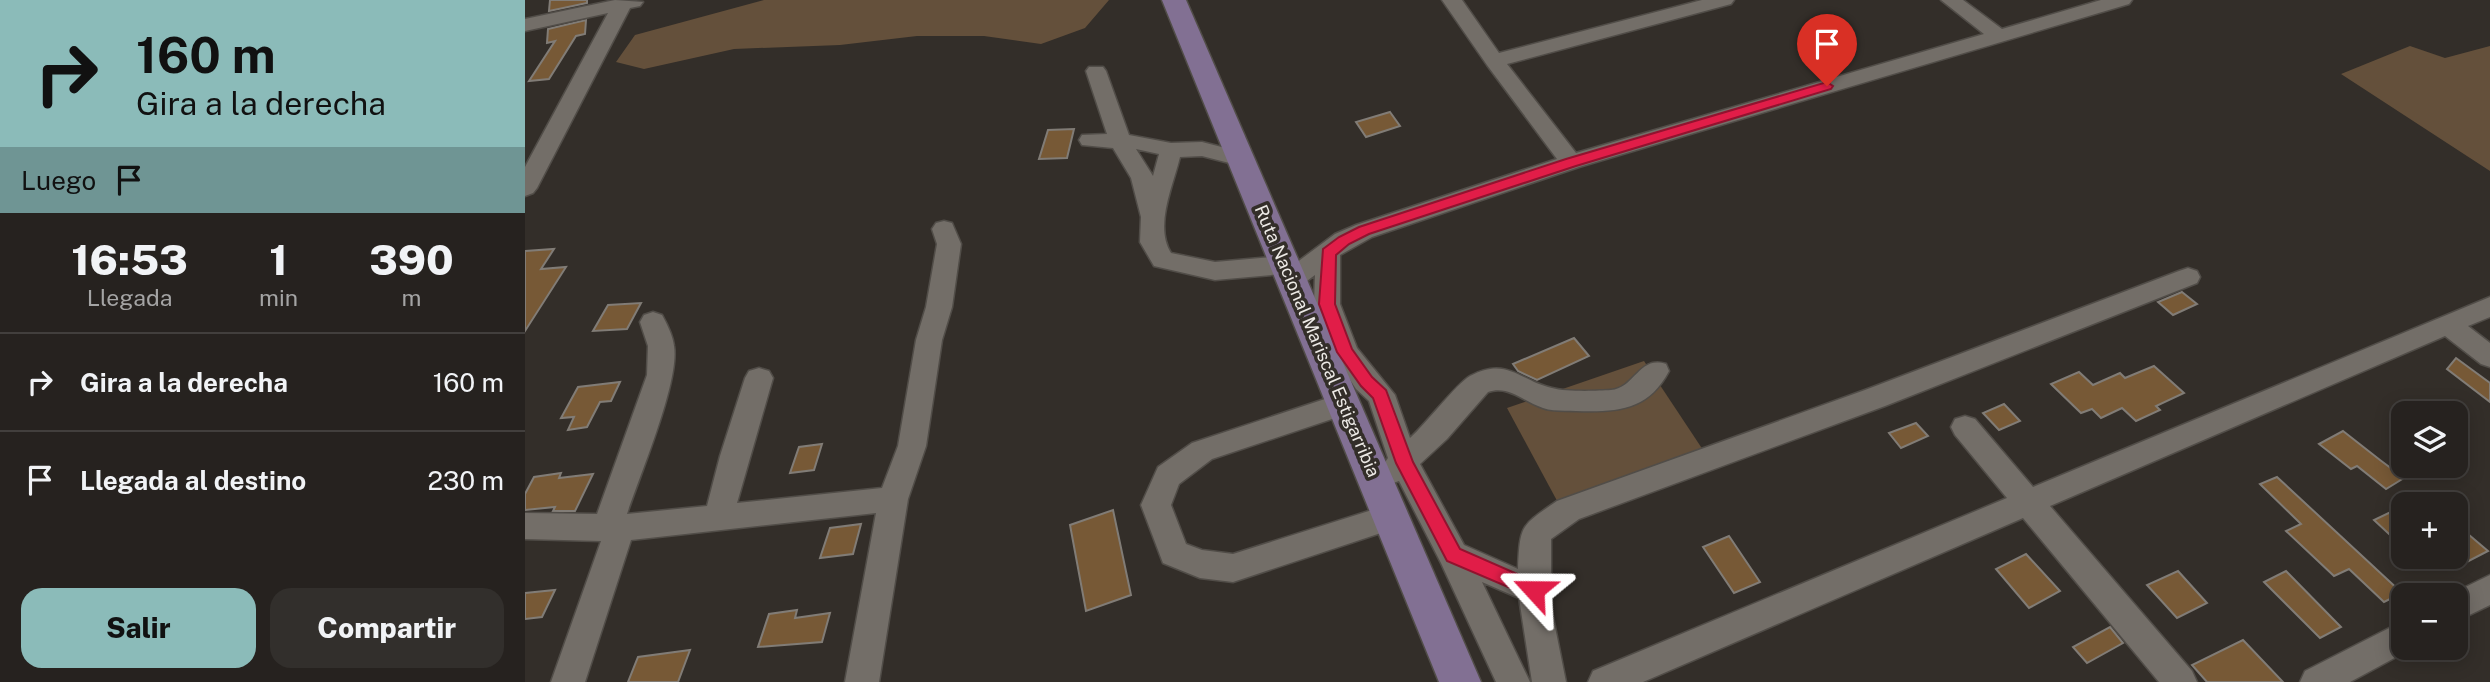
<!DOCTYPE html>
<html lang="es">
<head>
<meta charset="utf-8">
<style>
  body { margin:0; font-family:"Public Sans",sans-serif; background:#322f2c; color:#f1f3f6; height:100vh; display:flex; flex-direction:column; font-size:26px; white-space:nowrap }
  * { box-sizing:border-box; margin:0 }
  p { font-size:23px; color:#a4a4a4 }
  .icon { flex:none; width:38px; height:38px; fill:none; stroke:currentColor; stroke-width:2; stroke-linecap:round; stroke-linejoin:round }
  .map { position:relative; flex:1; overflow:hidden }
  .side { display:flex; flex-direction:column; background:#26221f; width:525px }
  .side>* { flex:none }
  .hud { background:#8bbbb9; color:#111; overflow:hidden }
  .controls { position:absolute; left:1866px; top:401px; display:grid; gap:14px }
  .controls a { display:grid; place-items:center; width:77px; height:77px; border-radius:14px; background:#26221f; box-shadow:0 4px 18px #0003,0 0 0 2px #423f3d; font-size:35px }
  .pin { position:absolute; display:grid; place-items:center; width:60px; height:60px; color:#fff; margin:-72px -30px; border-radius:50% 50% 50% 0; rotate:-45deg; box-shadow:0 0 7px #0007 }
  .pin .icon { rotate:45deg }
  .me { position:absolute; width:77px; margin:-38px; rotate:294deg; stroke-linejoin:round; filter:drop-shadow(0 0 5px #0008) }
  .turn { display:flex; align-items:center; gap:24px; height:147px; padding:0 21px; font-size:32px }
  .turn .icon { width:91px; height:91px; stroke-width:2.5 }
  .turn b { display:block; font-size:49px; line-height:60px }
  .then { display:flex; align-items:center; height:66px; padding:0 21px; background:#0003; gap:14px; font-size:26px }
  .eta { display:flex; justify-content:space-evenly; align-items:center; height:119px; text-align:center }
  .eta b { font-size:42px; font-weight:800; line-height:49px }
  .primary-button { display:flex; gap:14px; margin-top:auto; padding:14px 21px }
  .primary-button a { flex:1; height:80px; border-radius:21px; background:#8bbbb9; color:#111; font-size:28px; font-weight:800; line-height:80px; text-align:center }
  .primary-button a+a { background:#322f2c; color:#f1f3f6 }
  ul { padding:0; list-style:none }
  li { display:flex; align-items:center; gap:21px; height:98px; padding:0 21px; border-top:2px solid #423f3d }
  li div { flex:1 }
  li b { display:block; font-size:26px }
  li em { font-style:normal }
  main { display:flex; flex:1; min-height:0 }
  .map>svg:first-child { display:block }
</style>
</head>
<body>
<main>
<section class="side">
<div class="hud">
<div class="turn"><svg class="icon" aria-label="right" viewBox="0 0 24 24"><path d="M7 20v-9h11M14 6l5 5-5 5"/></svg><div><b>160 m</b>Gira a la derecha</div></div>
<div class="then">Luego<svg class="icon" aria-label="arrive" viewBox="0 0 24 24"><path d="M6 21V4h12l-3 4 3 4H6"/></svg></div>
</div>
<div class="eta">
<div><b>16:53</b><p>Llegada</p></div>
<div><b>1</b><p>min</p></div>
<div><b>390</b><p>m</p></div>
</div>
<ul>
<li><svg class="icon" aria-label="right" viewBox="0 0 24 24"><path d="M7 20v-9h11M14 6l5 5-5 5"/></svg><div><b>Gira a la derecha</b></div><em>160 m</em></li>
<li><svg class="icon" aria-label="arrive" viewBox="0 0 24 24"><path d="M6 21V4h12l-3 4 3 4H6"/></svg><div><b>Llegada al destino</b></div><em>230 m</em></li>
</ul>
<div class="primary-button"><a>Salir</a><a>Compartir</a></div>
</section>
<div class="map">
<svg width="1965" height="682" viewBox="0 0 1965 682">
  <rect width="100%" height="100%" fill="#332e29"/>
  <!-- green -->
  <g fill="#64503b">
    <path d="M239 0H584L560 28 516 44 459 36H392L315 45 209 49 119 69 91 62 110 35Z"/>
    <path d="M1885 46 1920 58 1965 46V171L1816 74Z"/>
    <path d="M1119 361 1182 456 1037 510 982 408Z"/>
  </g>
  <!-- building -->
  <g fill="#775936" stroke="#817c76" stroke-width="2">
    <path d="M25 0H62V3L24 11Z"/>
    <path d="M61 20 60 34 51 36 24 79 4 81 30 41 22 43 23 29Z"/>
    <path d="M865 112 875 126 841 137 831 122Z"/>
    <path d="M549 129 542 158 514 159 523 130Z"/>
    <path d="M29 249 16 269 41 267 0 331V251Z"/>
    <path d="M1657 292 1672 304 1648 315 1633 302Z"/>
    <path d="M116 303 102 329 68 331 83 305Z"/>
    <path d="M1049 338 1064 356 1012 380 993 371 988 364Z"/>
    <path d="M1931 358 1965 383V402L1922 369Z"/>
    <path d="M1629 366 1659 393 1631 406 1635 410 1611 421 1597 408 1576 418 1567 409 1556 413 1526 384 1554 372 1568 385 1595 373 1600 378Z"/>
    <path d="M95 382 86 401 75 402 62 427 43 430 49 417 36 418 53 387Z"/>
    <path d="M1479 404 1495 421 1474 430 1458 413Z"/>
    <path d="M1391 423 1403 436 1376 448 1364 433Z"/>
    <path d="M1818 431 1855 460 1879 478 1861 489 1832 466 1826 469 1794 444Z"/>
    <path d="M297 444 289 470 265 473 274 447Z"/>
    <path d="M36 473 34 478 68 474 50 511H28L30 507 0 510V494L9 477Z"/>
    <path d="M1752 477 1877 593 1859 602 1824 569 1809 576 1761 531 1776 524 1735 484Z"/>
    <path d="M588 510 606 595 561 611 545 525Z"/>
    <path d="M1870 510 1878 517V547L1849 520Z"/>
    <path d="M1930 523 1963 551 1930 568Z"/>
    <path d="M336 524 328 554 295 558 305 528Z"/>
    <path d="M1204 536 1235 582 1209 593 1178 547Z"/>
    <path d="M1501 554 1535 591 1504 608 1471 569Z"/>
    <path d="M1653 571 1682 603 1652 618 1622 585Z"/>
    <path d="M1761 571 1816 627 1795 638 1739 582Z"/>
    <path d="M30 590 17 617 0 619V593Z"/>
    <path d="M272 610 270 618 305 613 297 642 233 647 244 614Z"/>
    <path d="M1585 627 1598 643 1562 663 1548 647Z"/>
    <path d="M1718 640 1758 682H1682L1667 665Z"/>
    <path d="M165 650 153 682H103L113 657Z"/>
  </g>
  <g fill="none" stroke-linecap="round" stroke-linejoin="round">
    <defs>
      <g id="minor">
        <path d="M90 0 118 2 115 6 105 8 12 188 8 193 0 196V167L83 13 0 31V19Z"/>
        <path d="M917 0H937L974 53 1177 0H1209L1206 4 982 64 1051 153 1459 34 1416 0H1438L1477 29 1576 0H1607L1604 4 1054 167 847 237 815 255V304L832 348 870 395 885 438C900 425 932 383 945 376 982 356 995 381 1027 388 1041 392 1071 391 1086 390 1110 388 1114 355 1141 364L1144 371C1123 411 1092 412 1051 411 1040 410 1028 412 1018 408 999 402 984 385 963 392L922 439 895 464 939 545 993 569C995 524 996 526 1032 501L1340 390 1654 271 1663 268 1672 271 1675 277 1672 283 1360 406 1054 519 1026 539V607L1041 682H1007L994 598 957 582 1005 682H971L916 563 874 481 868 483 858 480 854 471 863 458 844 401 831 389 807 352 789 304 790 275C779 283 772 291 757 286L754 280 757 274 690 280 629 266 615 242 616 217 606 178 588 148 557 145 554 140 557 135 582 134 561 71 564 67H578L581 71 604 135 646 143 677 142 724 154 727 159 724 164 716 166 677 156 655 157C648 186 629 226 646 253L690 262 760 256 769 259 771 263 810 234 831 225 1032 159 962 65ZM611 149 634 154 628 176Z"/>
        <path d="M419 221 427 223 436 244 427 307 417 340 401 446 383 499 354 682H320L351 513 106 540 60 682H26L76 541 0 539V513L72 514 122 375 123 346 115 322 119 315 128 312 137 315C142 324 148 336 149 346 155 381 114 477 102 514L182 506 195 456 220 378 224 371 234 368 244 371 248 378 212 503 357 488 373 446 391 340 401 307 412 244 407 229 411 223Z"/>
        <path d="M1965 297V317L1943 326 1965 343V367L1956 364 1920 336 1525 506 1667 671 1672 682H1634L1498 518 1118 682H1063L1068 671 1482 498 1430 435 1426 427 1430 419 1440 416 1450 419 1508 487Z"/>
        <path d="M818 393 828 396 832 404 828 412 687 459 654 484 646 505 661 544 677 550 708 554 866 504 877 508 881 517 877 526 708 582 675 578 638 563 616 505 633 467 667 443Z"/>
        <path d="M1965 575V605L1930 622V595H1924Z"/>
        <path d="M1878 621V648H1888L1825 682H1775L1780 671Z"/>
      </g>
      <path id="major" d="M637 0H661L956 682H914Z"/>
    </defs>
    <!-- minor casing -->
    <use href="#minor" stroke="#514d48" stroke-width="3"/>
    <!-- major casing -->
    <use href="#major" stroke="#514d48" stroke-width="3"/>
    <!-- minor -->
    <use href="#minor" fill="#736e68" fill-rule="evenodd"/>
    <!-- major -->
    <use href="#major" fill="#827093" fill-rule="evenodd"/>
  </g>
  <!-- route -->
  <path fill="#e11d48" stroke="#92132f" stroke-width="2" d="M1302 82 1308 86 1306 89 1051 166 844 234 824 244 811 255 810 304 827 349 847 377 861 390 888 462 935 549 1015 584 1018 590 1015 596 1009 598 922 561 871 463 848 398 836 386 812 352 794 304 798 249 814 237 834 227 1041 159Z"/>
  <g text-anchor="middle" stroke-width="7" stroke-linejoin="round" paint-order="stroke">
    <!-- street labels -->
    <g font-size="18" fill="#edeae6" stroke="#332e29">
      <text transform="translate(792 341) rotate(67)" y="6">Ruta Nacional Mariscal Estigarribia</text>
    </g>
  </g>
</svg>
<div class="controls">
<a><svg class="icon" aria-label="layers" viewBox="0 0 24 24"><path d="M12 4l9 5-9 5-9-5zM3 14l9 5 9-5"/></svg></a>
<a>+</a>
<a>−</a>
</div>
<div class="pin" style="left:1302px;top:86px;background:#d93025"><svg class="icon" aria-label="arrive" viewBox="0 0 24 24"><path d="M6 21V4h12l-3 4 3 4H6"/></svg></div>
<svg class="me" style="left:1009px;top:590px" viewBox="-20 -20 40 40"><path d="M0-17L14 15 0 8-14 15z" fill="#e11d48" stroke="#fff" stroke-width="4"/></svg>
</div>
</main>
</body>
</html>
